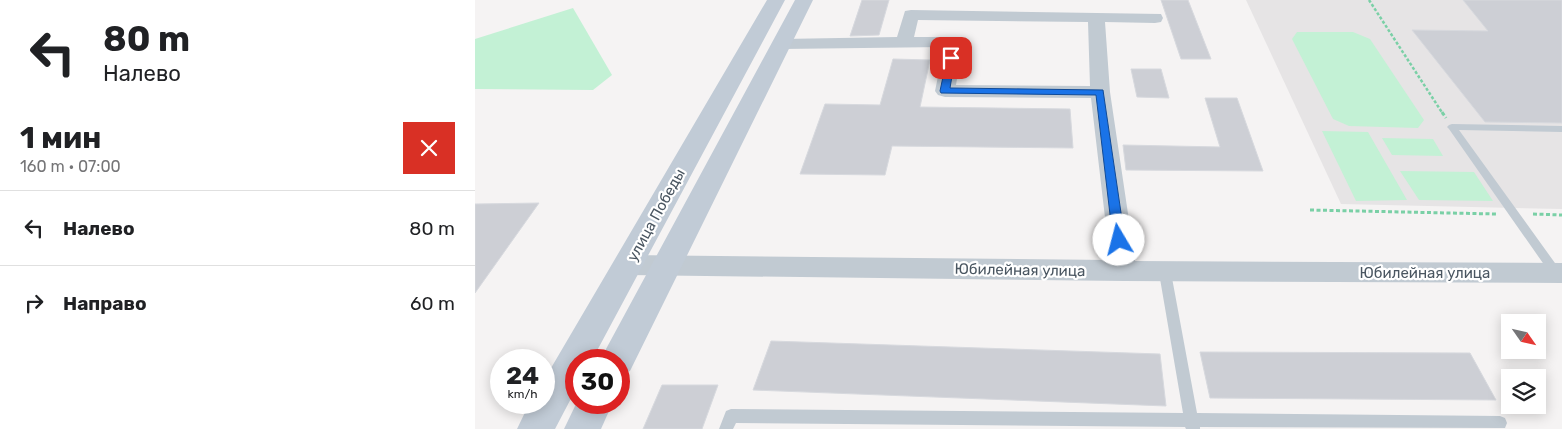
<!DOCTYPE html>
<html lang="ru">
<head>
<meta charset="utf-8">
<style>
  body { margin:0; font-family:Rubik,sans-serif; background:#f6f6f6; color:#202124; height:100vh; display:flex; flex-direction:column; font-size:19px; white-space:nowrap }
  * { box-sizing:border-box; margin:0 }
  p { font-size:16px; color:#757577 }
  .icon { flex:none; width:28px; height:28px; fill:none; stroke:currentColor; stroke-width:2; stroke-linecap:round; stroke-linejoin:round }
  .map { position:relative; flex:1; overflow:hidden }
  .sheet { display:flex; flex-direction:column; background:#fff; width:475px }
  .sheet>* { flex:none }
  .guide { background:#fff; color:#202124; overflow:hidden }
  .needle { width:32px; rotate:124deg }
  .tools { position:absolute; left:1026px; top:314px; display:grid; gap:10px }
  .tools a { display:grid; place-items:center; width:45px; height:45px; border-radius:0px; background:#fff; box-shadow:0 2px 12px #0003; font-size:25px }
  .speed { position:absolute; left:15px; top:349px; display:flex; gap:10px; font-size:25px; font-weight:700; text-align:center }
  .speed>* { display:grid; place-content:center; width:65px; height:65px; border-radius:50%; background:#fff; box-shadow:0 2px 12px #0003; line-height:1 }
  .speed small { font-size:12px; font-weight:400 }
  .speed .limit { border:8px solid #d22; background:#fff; color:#111 }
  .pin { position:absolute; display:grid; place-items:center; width:42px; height:42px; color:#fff; margin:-21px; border-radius:10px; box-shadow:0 2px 8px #0006 }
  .me { position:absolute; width:55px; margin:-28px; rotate:352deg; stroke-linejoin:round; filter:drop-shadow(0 0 4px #0008) }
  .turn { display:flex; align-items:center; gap:18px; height:105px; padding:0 20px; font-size:22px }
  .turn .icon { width:65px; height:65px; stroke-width:2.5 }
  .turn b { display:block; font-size:35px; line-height:42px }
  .round { display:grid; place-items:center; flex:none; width:52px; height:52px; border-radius:0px; background:#f6f6f6 }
  .overview { display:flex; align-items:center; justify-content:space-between; height:85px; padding:0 20px }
  h1 { font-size:30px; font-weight:700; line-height:38px }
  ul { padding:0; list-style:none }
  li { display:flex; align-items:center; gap:15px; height:75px; padding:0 20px; border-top:1px solid #e0e0e0 }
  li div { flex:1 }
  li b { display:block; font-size:19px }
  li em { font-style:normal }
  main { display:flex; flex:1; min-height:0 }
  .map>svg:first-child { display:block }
</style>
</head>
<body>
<main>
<section class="sheet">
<div class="guide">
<div class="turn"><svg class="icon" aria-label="left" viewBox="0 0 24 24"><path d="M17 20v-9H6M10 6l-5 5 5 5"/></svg><div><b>80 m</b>Налево</div></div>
</div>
<div class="overview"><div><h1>1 мин</h1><p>160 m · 07:00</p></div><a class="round" style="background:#d93025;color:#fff"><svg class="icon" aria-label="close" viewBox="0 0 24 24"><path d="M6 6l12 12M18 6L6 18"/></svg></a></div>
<ul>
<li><svg class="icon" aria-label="left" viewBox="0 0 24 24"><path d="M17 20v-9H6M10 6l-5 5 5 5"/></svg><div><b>Налево</b></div><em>80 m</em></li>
<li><svg class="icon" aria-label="right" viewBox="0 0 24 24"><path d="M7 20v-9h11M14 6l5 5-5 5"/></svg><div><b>Направо</b></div><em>60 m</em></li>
</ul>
</section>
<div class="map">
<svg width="1087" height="429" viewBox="0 0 1087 429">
  <rect width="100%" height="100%" fill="#f5f3f3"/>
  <!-- education -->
  <path fill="#e6e4e5" d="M771 0H1087V209L866 204Z"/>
  <!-- green -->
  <g fill="#c3f1d5">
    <path d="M98 8 137 75 118 90 0 89V39Z"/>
    <path d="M822 32H878L895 39 949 120 943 128 874 126 858 119 817 39Z"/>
    <path d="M847 131 893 132 932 200 881 201Z"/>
    <path d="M907 138 958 139 968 156 917 155Z"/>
    <path d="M925 171 999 172 1018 201 944 200Z"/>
  </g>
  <!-- building -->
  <g fill="#cdcfd5" stroke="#d7d9de">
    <path d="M387 0H414L404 35 375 36Z"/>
    <path d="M686 0H713L736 59H706Z"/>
    <path d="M988 0H1087V123L1010 122 937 30 1013 31Z"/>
    <path d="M418 59 455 60 445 107 595 109 598 148 417 146 410 175 325 174 350 104 405 105Z"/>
    <path d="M656 69H686L694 98 662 97Z"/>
    <path d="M730 98H762L788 171 651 170 648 145 745 147Z"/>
    <path d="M64 203 0 293V204Z"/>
    <path d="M296 341 685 354 691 406 278 390Z"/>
    <path d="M725 352 995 353 1021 400 735 398Z"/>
    <path d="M187 385H243L227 429H168Z"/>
  </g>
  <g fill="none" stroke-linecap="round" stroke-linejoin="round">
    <!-- path-far1 -->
    <path stroke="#7ad0a6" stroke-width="2.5" stroke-dasharray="3 2" stroke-linecap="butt" d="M894 0 968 114"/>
    <!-- path -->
    <g stroke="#7ad0a6" stroke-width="3" stroke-dasharray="4 2.5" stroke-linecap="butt">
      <path d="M967 112 971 118"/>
      <path d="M835 210 1021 214"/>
      <path d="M1058 214 1087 215"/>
    </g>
    <!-- lane -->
    <g fill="#c1cad2" fill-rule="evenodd">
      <path d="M977 124 1087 126V132L984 130 1085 270 1087 273 1085 276 1081 278 1077 276 974 129 972 127 974 125Z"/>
      <path d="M689 262 693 264 695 267 722 413 1025 416 1030 418 1032 423 1030 428 725 427V429H711L710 427 261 423 258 429H244L251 411 256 409 708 413 683 267 685 264Z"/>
    </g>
    <!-- street -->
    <path fill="#c1cad2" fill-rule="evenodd" d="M436 10 686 14 688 18 686 22 680 23 630 22 635 92 660 261 1087 263V283L649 281 153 275 144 272 140 265 144 258 153 255 635 260 616 98 470 97 463 95 460 91 469 47 307 49 301 48 298 44 301 40 307 39 422 37 430 11ZM443 20 613 22 615 86 481 85 488 42 485 38 479 37H439Z"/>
    <!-- secondary -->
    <g fill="#c1cbd6" fill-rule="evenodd">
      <path d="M292 0H310L117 360H101V389L80 429H42L55 402H69V380Z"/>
      <path d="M320 0H338L155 371 144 375V360H126L131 349Z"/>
      <path d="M102 402H138L126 429H89Z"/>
    </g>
  </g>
  <!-- route -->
  <path fill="#1a73e8" stroke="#114b97" d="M476 56 480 58 475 88 628 90 650 240 649 243 644 244 638 240 621 95 466 93 465 91 472 58Z"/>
  <g text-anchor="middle" stroke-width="4.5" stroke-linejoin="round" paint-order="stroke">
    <!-- street labels -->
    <g font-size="15" fill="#4a5661" stroke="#fff">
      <text transform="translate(181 215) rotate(-61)" y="5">улица Победы</text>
      <text transform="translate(545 270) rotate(1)" y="5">Юбилейная улица</text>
      <text x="950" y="278">Юбилейная улица</text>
    </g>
  </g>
</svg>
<div class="tools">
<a><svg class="needle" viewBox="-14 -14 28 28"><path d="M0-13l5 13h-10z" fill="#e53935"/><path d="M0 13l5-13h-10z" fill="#757577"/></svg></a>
<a><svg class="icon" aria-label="layers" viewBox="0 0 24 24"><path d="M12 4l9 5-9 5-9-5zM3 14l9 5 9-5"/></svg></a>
</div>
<div class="speed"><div>24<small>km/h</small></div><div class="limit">30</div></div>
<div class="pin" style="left:476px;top:58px;background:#d93025"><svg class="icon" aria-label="arrive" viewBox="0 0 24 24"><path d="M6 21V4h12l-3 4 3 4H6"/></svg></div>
<svg class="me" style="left:644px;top:240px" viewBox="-20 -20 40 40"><circle r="19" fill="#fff"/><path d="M0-13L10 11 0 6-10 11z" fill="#1a73e8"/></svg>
</div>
</main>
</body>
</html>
